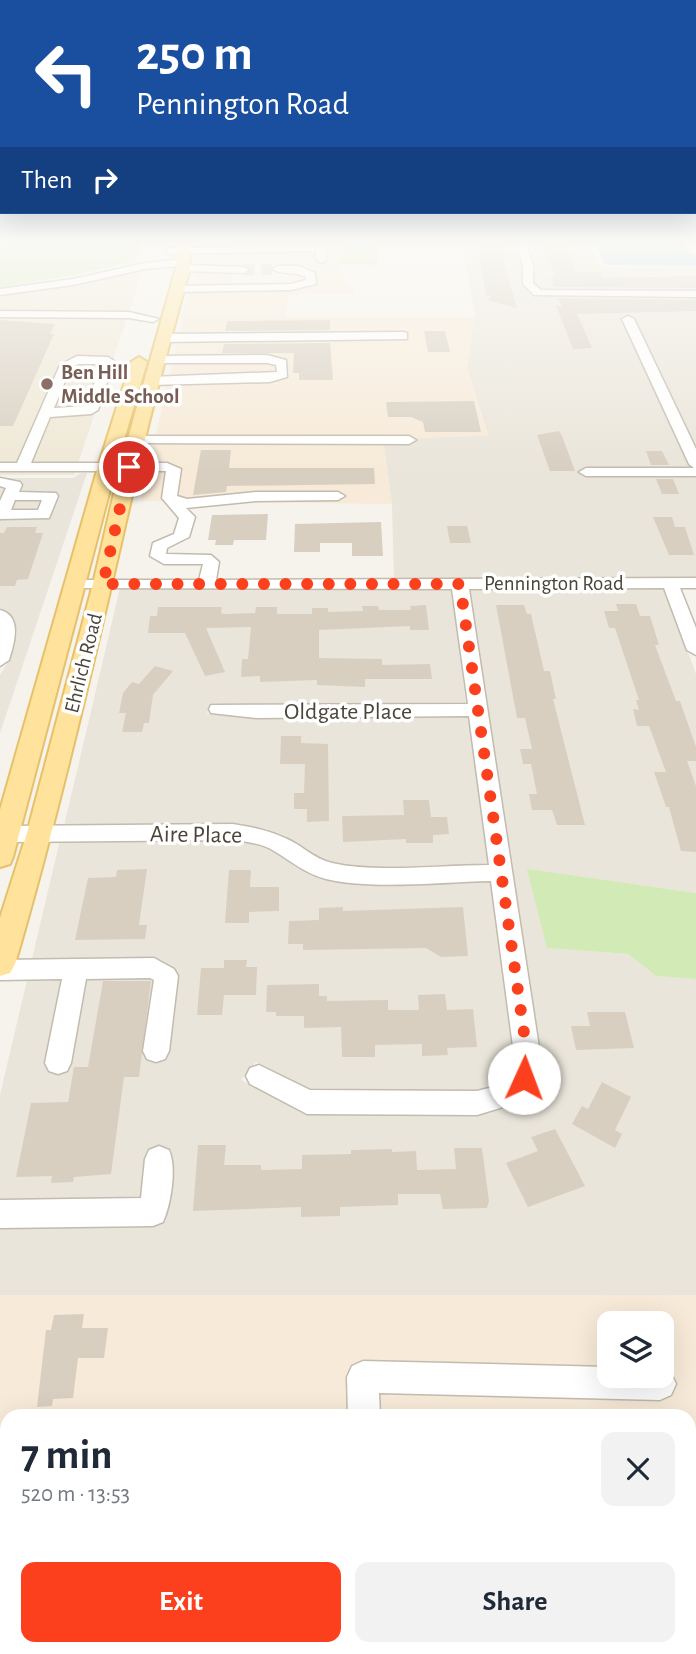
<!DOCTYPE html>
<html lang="en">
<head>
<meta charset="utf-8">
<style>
  body { margin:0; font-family:"Alegreya Sans",sans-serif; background:#f2f2f3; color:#1f2937; height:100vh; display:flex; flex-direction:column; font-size:26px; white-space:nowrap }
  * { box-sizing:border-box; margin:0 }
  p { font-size:23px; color:#747a83 }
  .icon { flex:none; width:38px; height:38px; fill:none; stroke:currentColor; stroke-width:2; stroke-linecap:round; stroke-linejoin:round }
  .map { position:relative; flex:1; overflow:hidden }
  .panel { position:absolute; left:0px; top:1409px; width:696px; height:247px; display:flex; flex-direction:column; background:#fff; border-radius:21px 21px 0 0; box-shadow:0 7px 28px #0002 }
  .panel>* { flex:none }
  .guide { position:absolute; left:0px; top:0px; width:696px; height:214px; box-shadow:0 7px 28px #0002; background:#1a4fa0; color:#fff; overflow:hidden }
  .tools { position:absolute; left:597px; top:1311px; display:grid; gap:14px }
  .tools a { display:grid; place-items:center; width:77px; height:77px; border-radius:14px; background:#fff; box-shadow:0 7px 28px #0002; font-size:35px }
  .pin { position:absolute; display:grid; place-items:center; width:60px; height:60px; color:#fff; margin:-30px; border:4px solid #fff; border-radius:50%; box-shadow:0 2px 7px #0007 }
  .me { position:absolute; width:77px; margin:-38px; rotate:2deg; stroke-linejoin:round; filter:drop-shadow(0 0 5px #0008) }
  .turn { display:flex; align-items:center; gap:24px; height:147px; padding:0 21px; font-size:32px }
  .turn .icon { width:91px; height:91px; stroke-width:2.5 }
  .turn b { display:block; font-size:49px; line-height:60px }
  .then { display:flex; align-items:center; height:66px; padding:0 21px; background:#0003; gap:14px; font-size:26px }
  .round { display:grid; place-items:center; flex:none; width:74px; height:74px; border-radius:14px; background:#f2f2f3 }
  .headline { display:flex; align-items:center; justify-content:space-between; height:119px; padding:0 21px }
  h1 { font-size:42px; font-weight:700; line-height:52px }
  .cta { display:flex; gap:14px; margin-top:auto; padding:14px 21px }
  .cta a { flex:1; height:80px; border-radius:14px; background:#fc3f1d; color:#fff; font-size:28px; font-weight:700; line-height:80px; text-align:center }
  .cta a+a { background:#f2f2f3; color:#1f2937 }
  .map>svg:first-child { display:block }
</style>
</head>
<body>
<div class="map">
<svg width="696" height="1654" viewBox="0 0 696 1654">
  <rect width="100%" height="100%" fill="#f6f3ec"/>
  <!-- residential -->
  <g fill="#eae5da">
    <path d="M461 238H514L523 266 522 285 526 290 536 295 696 296V449L633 317H621L696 479V578L394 579 392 504 383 439 488 435 467 368 475 314Z"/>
    <path d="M525 238H588L597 263 611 268 696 267V292L541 291 533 284 534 266Z"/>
    <path d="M81 473H87L0 733V675L9 660 17 634 15 620 0 607V485L7 486 1 500H15L22 485 14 479 0 478H73Z"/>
    <path d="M120 588 452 589 466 705 257 706 211 703 207 714 254 717 468 716 489 866 360 867 332 864 310 855 286 838 262 829 234 825 64 826Z"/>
    <path d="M469 589 665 590 696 674V893L528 870 548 948 628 954 656 976 696 979V1295H0V1095L60 840H231L255 843 273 850 296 867 325 879 359 883 491 881 513 1053 511 1073 496 1087 474 1092 311 1091 256 1062 241 1080 306 1113 478 1114 510 1106 534 1085 539 1054Z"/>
  </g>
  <!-- commercial -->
  <g fill="#f7ead8" fill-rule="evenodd">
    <path d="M195 238H305V243L347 244 339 265 355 294 288 295 285 317H474L467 368 488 436 383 439 392 504 140 501 183 319 181 318 199 265ZM244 264H278L279 272 288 273 287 282 230 283 232 273 240 272Z"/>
    <path d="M0 1295H696V1654H0ZM609 1323H662V1376H609ZM7 1416H690V1648H7Z"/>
  </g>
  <!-- education -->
  <path fill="#efe8d6" d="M144 268 74 475H0V291Z"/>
  <!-- green -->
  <g fill="#d2eab5">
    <path d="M0 238H140L141 246 135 262 64 277 0 287Z"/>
    <path d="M347 244H379L377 265 339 264Z"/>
    <path d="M527 869 696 893V979L656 976 628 954 547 948Z"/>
  </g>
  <!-- water -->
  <path fill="#a9d4f2" d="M593 238H679L689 252 696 255V266L610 265 604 263Z"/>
  <!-- building -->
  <g fill="#d8cfc1">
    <path d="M499 238 506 256H502L517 308 487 300 492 296 486 295 477 239Z"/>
    <path d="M540 239 564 241 577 272H600L602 278 696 276V288L554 287 551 277H556Z"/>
    <path d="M558 298 696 300V311L577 314 592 348 573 349 556 305 562 307Z"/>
    <path d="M0 320 55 324 50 334H54L13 426H0Z"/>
    <path d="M330 320V330L225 331 227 321Z"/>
    <path d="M424 331H445L450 352H428Z"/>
    <path d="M224 344 330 343 333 380H299V373H293L294 353H222Z"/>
    <path d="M474 401 481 432H425L423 422 411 417H388L386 402Z"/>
    <path d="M559 431 562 436 575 471H550L537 435Z"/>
    <path d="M201 450H231L229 468H374L375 484 227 486 226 492 193 495Z"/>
    <path d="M646 451H662L669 465H651Z"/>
    <path d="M656 479H673L679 494H662Z"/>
    <path d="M268 514 266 540H234L233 545H215L216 540H208L212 515Z"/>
    <path d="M653 517H672L675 527H685L694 555H669Z"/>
    <path d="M381 522 383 556H352V543H320V552H294L295 524Z"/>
    <path d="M447 526H467L471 543H450Z"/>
    <path d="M7 527H37L35 533H43L28 579 17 580 15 586H0V533H4Z"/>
    <path d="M616 604H636L640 616H650L659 645H655L676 701H680L696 747V761H687L696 786V852L681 851 669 807H666L654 772H666L649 726H637L633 709 639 710 636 700H639L615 628H609L604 611H618Z"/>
    <path d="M426 605 429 630H410V626L319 630V658L382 659V665L430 664 432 679H365V687L317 685V680L260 682V676L241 677 242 659H248L251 627 206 628 225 672 205 676 185 633H148L150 616H157L158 607H222L221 613 224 614 255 613 256 607H277V614H312V608H328V612L363 611 362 606H378L379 610H411L410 606Z"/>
    <path d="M496 605H524L527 614H531L544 671H550L556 699H553L585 825H557L552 810H532L529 794H537L531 764H523L520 749H532L525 718H517Z"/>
    <path d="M155 666 173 671 153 695 149 723H144L142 732H122L126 713H119L123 693 132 682 139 684Z"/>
    <path d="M281 736H301V743L328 744 329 821 307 822V809H294V793H304L305 764H280Z"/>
    <path d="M403 800H429L431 817H447L449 834 433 835V843H406V839L343 842 342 816 404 815Z"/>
    <path d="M147 869 139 925H147L145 939 75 940 88 878 116 877 117 870Z"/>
    <path d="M229 870H251L250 887H279V911L249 912V923H225Z"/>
    <path d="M343 907V911L463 907 468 956 441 957 426 948 303 950V944H288L289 921 319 920V908Z"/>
    <path d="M224 960H247L246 967H257L256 995H224L222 1015H197L201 968H224Z"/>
    <path d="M103 981H151L139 1077H124L111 1174 74 1177 73 1182 51 1183 52 1176 16 1177 31 1103 68 1102 74 1067H88Z"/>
    <path d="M319 984V996H327V1001L388 1000V1010H419L418 995 445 994 447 1010 473 1009 477 1047 447 1048 448 1055 422 1056V1044L375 1045V1057H342L341 1027 304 1028V1016H276V1012H266L267 985Z"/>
    <path d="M587 1012H625L634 1048 576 1050 571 1026H590Z"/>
    <path d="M602 1082 631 1097 615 1130 622 1134 615 1148 572 1124 582 1106 588 1109Z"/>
    <path d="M555 1129 585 1186 528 1207 506 1163 538 1151 531 1137Z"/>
    <path d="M198 1145H226L224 1165H261V1170L302 1169V1155L351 1154V1150L392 1149V1152L416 1151 417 1170 456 1169 454 1148H482L489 1201 487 1208 443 1209 440 1194H398V1205L340 1207V1216L301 1217V1207L193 1211Z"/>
    <path d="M84 1314 82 1328H108L104 1358H78L73 1398 53 1399 52 1406 37 1407 46 1330H51L54 1315Z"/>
  </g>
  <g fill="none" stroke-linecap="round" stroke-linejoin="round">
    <!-- minor-tunnel -->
    <path stroke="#d4d0c8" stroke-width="11" stroke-dasharray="11 6" stroke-linecap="butt" d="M244 270 277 269"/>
    <defs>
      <g id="minor">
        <path d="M515 238H525L533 266V283L541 290 696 291V297L534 295 523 284V266Z"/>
        <path d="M325 246 326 260 321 263 316 260V251L170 254 165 251 170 248Z"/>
        <path d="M184 259 189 262 185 265 244 267 249 270 244 273 183 271 178 268 180 266 145 269 73 285 0 295V289L73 279 145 263Z"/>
        <path d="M299 266 315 273 316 284 291 290 178 292 173 289 178 286 291 284 306 280V277C295 271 281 275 272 269L277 266Z"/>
        <path d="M0 311 129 312 159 319 153 322 129 318 0 317Z"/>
        <path d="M628 316 634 319 696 449V476H586L579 472 586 468H694L689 464 622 319Z"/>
        <path d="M403 332 407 333V339L163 342 157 338 163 334Z"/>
        <path d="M267 355 286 360 287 377 270 382 151 385 145 381 151 377 277 372 276 365 267 363H153V357L157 356Z"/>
        <path d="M77 356 108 357 114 361 98 410 91 414 50 417 31 463H167L181 469 177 496 187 499 256 492H338L345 496 338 500 256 501 186 508 195 517 189 537 167 548 166 554 211 555 219 562 216 580 696 578V588H680L696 628V655L687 650 664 588 469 589 540 1054 533 1086 513 1104 477 1115 307 1114 250 1084 246 1076 250 1068 259 1065 310 1090 477 1091 497 1086 512 1073 514 1054 491 881C443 882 371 890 326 879 306 874 291 861 274 851 262 843 247 842 233 840L7 842 0 840V828L7 826 233 824C251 827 268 830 285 838 302 845 314 859 332 863 375 873 443 865 489 865L469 716 256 718 211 713 209 709 211 705 468 704 452 589 70 588 68 585 70 582 76 580H199L203 564H164L150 556 153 543 174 534 179 518 162 498 166 471H0V463H17L60 365ZM79 364H101L86 406 54 408 71 367Z"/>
        <path d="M137 436H409L416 440 409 444 132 443 130 440Z"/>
        <path d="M0 478 20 482 22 485 19 492 56 493 58 496 49 518 0 519V501L6 488 0 486ZM15 500H42L38 510H11Z"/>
        <path d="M0 610C23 616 14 644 9 660L0 666Z"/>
        <path d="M154 958 174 969 178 976 169 1051 165 1059 156 1062 147 1059 143 1051 154 980 150 978 86 979 71 1063 67 1071 58 1074 49 1071 45 1063 62 979 0 980V960Z"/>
        <path d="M159 1146 169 1150C177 1168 171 1204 163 1222L153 1226 0 1228V1200L141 1198 145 1159 149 1150Z"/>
        <path d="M363 1361 609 1367V1376H662V1369L671 1373 676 1384 671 1395 660 1400 379 1393 380 1416H348L347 1377 352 1366Z"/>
        <path d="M7 1526V1560L0 1561V1527Z"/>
        <rect x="169" y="1648" width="36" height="6"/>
        <path d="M283 1648H320L322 1654H285Z"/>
        <rect x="354" y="1648" width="36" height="6"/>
      </g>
      <g id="major">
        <path d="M178 238H190V268C172 335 153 401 138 469 100 636 63 799 15 964L10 973 0 976V918L27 833 93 584 120 467 176 268Z"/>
        <path d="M139 357 147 362 116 467 13 857 10 864 0 867V810L98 467 131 362Z"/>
      </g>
    </defs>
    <!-- minor casing -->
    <use href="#minor" stroke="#c2bbae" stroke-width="3"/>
    <!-- major casing -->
    <use href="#major" stroke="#e6c16a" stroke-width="4"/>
    <!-- minor -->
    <use href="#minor" fill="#fff" fill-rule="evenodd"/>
    <!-- major -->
    <use href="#major" fill="#ffe39c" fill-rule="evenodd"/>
  </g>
  <!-- sky -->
  <linearGradient id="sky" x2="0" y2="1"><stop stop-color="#8fc1ec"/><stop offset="0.51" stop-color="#fbfaf6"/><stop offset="1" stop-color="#fbfaf6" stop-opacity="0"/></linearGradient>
  <rect width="696" height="470" fill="url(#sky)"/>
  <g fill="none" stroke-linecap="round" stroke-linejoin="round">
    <!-- route -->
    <path stroke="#fc3f1d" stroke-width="12" stroke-dasharray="0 21.6" d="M129 467 103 584H460L527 1054 524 1078"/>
  </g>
  <!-- markers -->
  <circle fill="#8d6e63" stroke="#fff" stroke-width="2.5" cx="47" cy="384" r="7"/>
  <g text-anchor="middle" stroke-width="7" stroke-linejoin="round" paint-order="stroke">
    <!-- far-education labels -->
    <g font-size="21" font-weight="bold" fill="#785e54" stroke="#fff" text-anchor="start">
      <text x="61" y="379">Ben Hill<tspan x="61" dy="24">Middle School</tspan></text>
    </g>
    <!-- far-street labels -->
    <g font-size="21" fill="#4b4439" stroke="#fff">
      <text x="554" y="590">Pennington Road</text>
      <text transform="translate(83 663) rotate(-76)" y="7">Ehrlich Road</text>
    </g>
    <!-- street labels -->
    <g font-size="24" fill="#4b4439" stroke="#fff">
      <text x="348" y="719">Oldgate Place</text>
      <text transform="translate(196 834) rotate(1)" y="8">Aire Place</text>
    </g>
  </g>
</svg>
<div class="tools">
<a><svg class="icon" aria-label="layers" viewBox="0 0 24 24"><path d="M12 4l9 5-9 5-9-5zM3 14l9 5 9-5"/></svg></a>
</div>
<div class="pin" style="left:129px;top:467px;background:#d93025"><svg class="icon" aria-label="arrive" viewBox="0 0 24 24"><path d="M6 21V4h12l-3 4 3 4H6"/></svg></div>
<svg class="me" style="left:524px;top:1078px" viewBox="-20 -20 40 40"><circle r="19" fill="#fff"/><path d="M0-13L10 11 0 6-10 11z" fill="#fc3f1d"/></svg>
<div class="guide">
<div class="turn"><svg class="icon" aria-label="left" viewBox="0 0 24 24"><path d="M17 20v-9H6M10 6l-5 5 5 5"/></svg><div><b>250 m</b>Pennington Road</div></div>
<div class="then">Then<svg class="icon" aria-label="right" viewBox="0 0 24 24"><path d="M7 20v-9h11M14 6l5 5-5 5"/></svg></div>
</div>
<section class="panel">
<div class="headline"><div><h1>7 min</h1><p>520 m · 13:53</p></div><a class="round"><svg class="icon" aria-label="close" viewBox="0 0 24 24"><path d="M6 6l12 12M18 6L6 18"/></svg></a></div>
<div class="cta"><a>Exit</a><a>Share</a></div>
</section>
</div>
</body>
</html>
